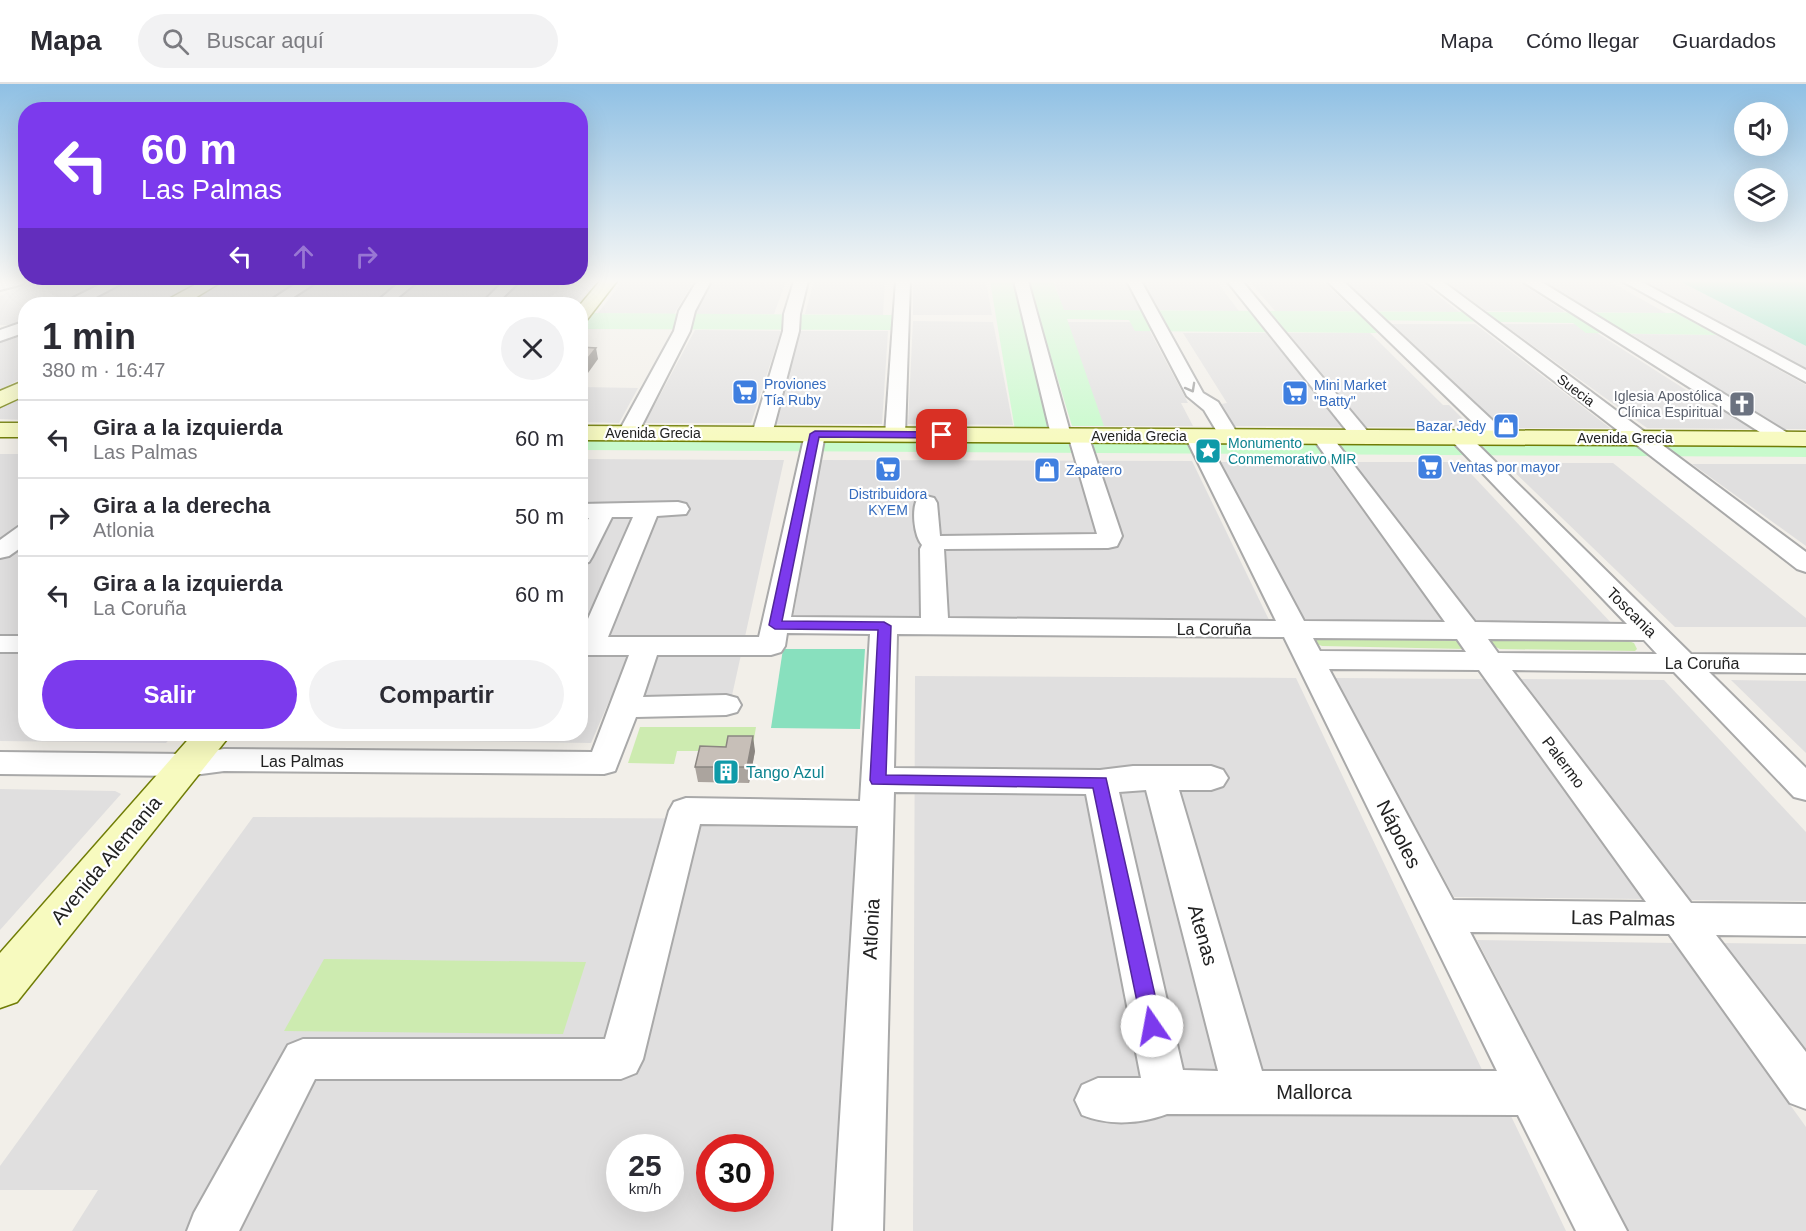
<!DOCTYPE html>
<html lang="es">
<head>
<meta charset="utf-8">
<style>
  body { margin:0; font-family:Helvetica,sans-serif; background:#f2f2f3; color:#2b2b33; height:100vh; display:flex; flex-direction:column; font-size:22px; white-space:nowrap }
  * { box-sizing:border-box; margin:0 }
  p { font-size:20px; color:#7c7c81 }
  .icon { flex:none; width:33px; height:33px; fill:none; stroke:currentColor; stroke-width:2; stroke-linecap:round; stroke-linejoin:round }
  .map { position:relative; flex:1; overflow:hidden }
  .drawer { position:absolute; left:18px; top:213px; width:570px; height:444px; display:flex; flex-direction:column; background:#fff; border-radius:24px; box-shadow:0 6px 24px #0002 }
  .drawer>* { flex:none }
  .guide { position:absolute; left:18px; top:18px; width:570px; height:183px; border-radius:24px; box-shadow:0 6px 24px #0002; background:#7c3aed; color:#fff; overflow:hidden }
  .controls { position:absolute; left:1734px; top:18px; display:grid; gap:12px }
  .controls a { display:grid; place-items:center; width:54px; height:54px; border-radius:50%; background:#fff; box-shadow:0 6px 24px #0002; font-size:30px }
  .speed { position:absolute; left:606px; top:1050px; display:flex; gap:12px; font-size:30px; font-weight:700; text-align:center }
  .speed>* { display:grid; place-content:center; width:78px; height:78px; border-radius:50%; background:#fff; box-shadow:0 6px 24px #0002; line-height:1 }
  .speed small { font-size:15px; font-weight:400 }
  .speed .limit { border:9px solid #d22; background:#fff; color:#111 }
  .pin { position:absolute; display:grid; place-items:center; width:51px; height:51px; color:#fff; margin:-26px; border-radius:12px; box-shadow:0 3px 9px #0006 }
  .me { position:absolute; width:66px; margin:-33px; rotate:348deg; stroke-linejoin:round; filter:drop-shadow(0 0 4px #0008) }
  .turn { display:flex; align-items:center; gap:21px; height:126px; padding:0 24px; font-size:27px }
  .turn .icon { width:78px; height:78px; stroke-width:2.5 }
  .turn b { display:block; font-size:42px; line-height:51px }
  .lanes { display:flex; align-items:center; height:57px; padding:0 24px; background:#0003; justify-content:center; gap:30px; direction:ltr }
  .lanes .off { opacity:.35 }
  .round { display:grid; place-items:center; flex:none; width:63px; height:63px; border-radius:32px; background:#f2f2f3 }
  .headline { display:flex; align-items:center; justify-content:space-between; height:102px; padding:0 24px }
  h1 { font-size:36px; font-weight:700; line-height:45px }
  .button { display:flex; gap:12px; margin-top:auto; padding:12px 24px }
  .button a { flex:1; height:69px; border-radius:36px; background:#7c3aed; color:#fff; font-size:24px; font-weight:700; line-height:69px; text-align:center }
  .button a+a { background:#f2f2f3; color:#2b2b33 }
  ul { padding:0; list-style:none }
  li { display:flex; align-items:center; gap:18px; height:78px; padding:0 24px; border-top:2px solid #e1e1e2 }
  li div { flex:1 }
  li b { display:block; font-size:22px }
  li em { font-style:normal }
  header { display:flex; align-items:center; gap:36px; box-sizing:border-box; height:84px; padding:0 30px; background:#fff; border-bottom:2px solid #e1e1e2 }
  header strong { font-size:28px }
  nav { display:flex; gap:33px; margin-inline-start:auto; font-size:21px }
  .search { width:420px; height:54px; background:#f2f2f3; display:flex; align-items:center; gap:15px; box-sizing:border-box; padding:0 21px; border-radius:33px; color:#7c7c81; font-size:22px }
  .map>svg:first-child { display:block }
</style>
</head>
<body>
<header>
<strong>Mapa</strong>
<div class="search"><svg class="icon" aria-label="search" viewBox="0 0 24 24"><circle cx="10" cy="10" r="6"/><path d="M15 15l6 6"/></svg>Buscar aquí</div>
<nav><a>Mapa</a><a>Cómo llegar</a><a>Guardados</a></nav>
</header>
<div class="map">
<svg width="1806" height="1147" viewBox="0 0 1806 1147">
  <rect width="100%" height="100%" fill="#f2efe9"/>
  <!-- residential -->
  <g fill="#e0dfdf" fill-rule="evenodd">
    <path d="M31 197H109L60 220H26L25 237 17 241H0V212Z"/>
    <path d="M126 197H200L157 220H78Z"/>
    <path d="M228 197H301L264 220H186Z"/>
    <path d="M319 197H403L371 220H282Z"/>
    <path d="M416 197H502L477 220H385Z"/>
    <path d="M519 197H593L573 220H495Z"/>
    <path d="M623 197H694L674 230 598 229Z"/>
    <path d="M712 197H786L774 230H694Z"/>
    <path d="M814 197H885L883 231 805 230Z"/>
    <path d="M913 197H986L992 231H913Z"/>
    <path d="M1054 197H1125L1140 226H1063Z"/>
    <path d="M1142 197H1216L1239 227 1159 226Z"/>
    <path d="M1249 197H1323L1354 227H1275Z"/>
    <path d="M1343 197H1419L1459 228 1376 227Z"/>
    <path d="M1444 197H1518L1565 228 1486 227Z"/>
    <path d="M1536 197H1609L1666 229 1585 228Z"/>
    <path d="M1640 197H1679L1806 262V286Z"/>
    <path d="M913 237 993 238 1013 341 908 340Z"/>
    <path d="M1067 238H1145L1188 319H1181L1193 342H1100Z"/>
    <path d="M1390 240H1475L1610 344H1502Z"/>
    <path d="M1503 240H1583L1711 322H1718L1753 345 1647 344Z"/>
    <path d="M695 246 781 247 751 339H645Z"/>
    <path d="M799 247H888L882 340H775Z"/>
    <path d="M17 249H25V292L0 306V257Z"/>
    <path d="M1183 249H1266L1343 343 1234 342 1221 320 1227 319Z"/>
    <path d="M1287 249H1370L1443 321H1449L1472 344 1365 343Z"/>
    <path d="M1631 250 1716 251 1806 301V345H1778L1744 324 1743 320Z"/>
    <path d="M581 303 638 304 619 339 581 338Z"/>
    <path d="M25 310V336L0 335V324Z"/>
    <path d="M0 370H25L26 650H174L166 659 0 657Z"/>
    <path d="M581 375 784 376 731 616 610 615 591 659 312 655 316 650H580Z"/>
    <path d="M819 376 1192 377 1271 540 793 535Z"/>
    <path d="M1221 378H1327L1446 541 1305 540Z"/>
    <path d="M1349 378H1460L1615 543 1474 542Z"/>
    <path d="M1505 379H1613L1806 534V543H1675Z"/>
    <path d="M1692 380H1806V462Z"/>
    <path d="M915 592 1296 594 1485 992 1512 1034 1566 1147H913Z"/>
    <path d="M1335 594 1487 595 1644 815 1454 813Z"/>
    <path d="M1516 595 1664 596 1806 748V817L1685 816Z"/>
    <path d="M1731 596 1806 597V669Z"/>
    <path d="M0 705 115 707 121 710 0 846Z"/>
    <path d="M253 733 863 735 832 1147H72L98 1106H0V1082ZM620 1064H670V1114H620ZM710 1064H760V1114H710Z"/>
    <path d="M1477 856 1674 859 1806 1043V1147H1628Z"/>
    <path d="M1718 859 1806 860V976Z"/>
  </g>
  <!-- grass -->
  <g fill="#cdebb0">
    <path d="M1313 552H1455L1465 565 1322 562 1317 560Z"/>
    <path d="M1489 554H1621L1634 559 1637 565 1635 567 1500 565 1493 562Z"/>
    <path d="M640 643H756L752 667H677L674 680 628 679Z"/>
    <path d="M324 875 586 878 563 950 284 947Z"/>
  </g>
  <!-- park -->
  <g fill="#c8facc">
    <path d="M990 197H1014L1049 339 1047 344 1043 346H1015Z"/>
    <path d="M1028 197H1053L1064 226 1676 229 1717 251 1586 249 1573 239 1367 236 1377 249 1135 247 1129 236 1067 235 1104 342H1072Z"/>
    <path d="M593 229 893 231 892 246 581 245Z"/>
    <path d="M580 355 1806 360V373L581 366Z"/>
  </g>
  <!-- pitch -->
  <g fill="#88e0be">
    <path d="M1679 197H1806V262Z"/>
    <path d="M783 565H865L860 645 771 644Z"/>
  </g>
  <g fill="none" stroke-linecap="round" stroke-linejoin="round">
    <defs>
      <g id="street">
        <path d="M0 197H25L23 200 0 206Z"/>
        <path d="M107 197H126L83 220H64L67 217Z"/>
        <path d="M300 197H318L283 220H265Z"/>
        <path d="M401 197H418L390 220H374Z"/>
        <path d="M504 197H520L496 220H481Z"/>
        <path d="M697 197H711L695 227 690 247 638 349 635 353H621L618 349 674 247 679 227Z"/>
        <path d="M794 197H808L800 230 799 247 772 350 769 354H755L752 350 783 247 784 230Z"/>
        <path d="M896 197H910L905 351 902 355H888L885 351Z"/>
        <path d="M1014 197H1028L1070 348 1078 345 1085 347 1088 351 1122 452 1117 462 1108 464 944 465 948 534 1276 537 1185 352 1188 348H1202L1205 352 1304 537 1445 538 1312 353 1315 349H1329L1475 538 1627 540 1452 357 1449 353 1452 349H1466L1691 570 1806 571V589L1709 588 1806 684V716L1794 713 1674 588 1512 586 1691 819 1806 820V852L1716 851 1806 968V1025L1790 1019 1669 850 1470 848 1627 1147H1576L1518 1031 1167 1030C1140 1040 1109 1042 1082 1031L1075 1016 1082 1001 1098 994H1141L1086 710 894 708 883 1147H833L858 742 700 740 643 975 636 989 621 995H315L239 1147H187L194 1129 288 961 303 955H605L669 727 674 718 686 714 860 717 870 550 787 549 785 562 781 568 771 571H657L643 613 726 611 737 614 741 621 737 628 726 631 636 633 615 687 604 690 224 687 186 692 0 690V668L186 670 224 665 592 668 629 571H580V553L633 433H612L592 473 589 478 580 480V449L589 434H580V420L678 418 686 420 689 425 686 430 657 432 608 553H759L805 350 808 346H822L825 350 791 533 921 534 920 465 922 461C914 452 911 424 918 414L926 412 934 414 937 419 940 452 1097 450 1069 354 1061 357 1054 355 1051 351ZM897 550 1284 553 1497 987H1262L1179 706H1211L1223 702 1228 694 1223 686 1211 682H1133L1100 686 894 684ZM1313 554 1457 555 1466 568 1320 567ZM1488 555 1644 556 1657 570 1498 569ZM1329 585 1479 586 1646 818 1453 816ZM1146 706 1218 987 1183 986 1119 708Z"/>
        <path d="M1127 197H1141L1203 309 1218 318 1239 352 1236 356H1222L1204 326 1187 312Z"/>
        <path d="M1227 197H1242L1369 349 1372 353 1369 357H1355Z"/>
        <path d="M1327 197H1343L1506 349 1509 353 1506 357H1492Z"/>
        <path d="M1425 197H1442L1806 468V488L1797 485Z"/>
        <path d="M1522 197H1540L1791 351 1794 355 1791 359H1777Z"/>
        <path d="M1622 197H1640L1806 286V298Z"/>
        <path d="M26 237V248L0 257V246Z"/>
        <path d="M26 441V460L9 472 0 474V456L18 443Z"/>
        <rect x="0" y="552" width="26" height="16"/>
      </g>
      <g id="secondary">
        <path d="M202 197H223L185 220H164L167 216Z"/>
        <path d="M600 197H617L586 237 580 238V221Z"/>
        <path d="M26 296V311L0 323V307Z"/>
        <rect x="0" y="339" width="26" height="14"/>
        <path d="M580 342 1806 348V362L580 356Z"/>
        <path d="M193 650H231L17 918 0 924V869Z"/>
      </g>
    </defs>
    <!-- street casing -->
    <use href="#street" stroke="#a9a9a9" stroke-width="4"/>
    <!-- secondary casing -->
    <use href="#secondary" stroke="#707d05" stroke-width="3"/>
    <!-- street -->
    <use href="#street" fill="#fff" fill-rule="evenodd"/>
    <!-- secondary -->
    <use href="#secondary" fill="#f7fabf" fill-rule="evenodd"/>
  </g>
  <!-- wall -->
  <path fill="#aba49e" d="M726 663 755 667 749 699 698 698 695 683Z"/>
  <!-- shaded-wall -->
  <g fill="#8b8681">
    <path d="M596 264 598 275 583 296 580 284Z"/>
    <path d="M753 652 755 667 749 699 747 683Z"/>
  </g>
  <!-- building -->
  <g fill="#c7bfb8" stroke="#8b8681" stroke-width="1.5">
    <path d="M580 263 596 264 580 284Z"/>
    <path d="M728 652H753L747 683H695L700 662 726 663Z"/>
  </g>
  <!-- one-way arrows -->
  <defs><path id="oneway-chevron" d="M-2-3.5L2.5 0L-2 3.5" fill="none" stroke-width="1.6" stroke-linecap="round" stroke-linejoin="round" transform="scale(1.5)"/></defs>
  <use stroke="#9c9c9c" href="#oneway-chevron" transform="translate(1191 304) rotate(61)"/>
  <!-- sky -->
  <linearGradient id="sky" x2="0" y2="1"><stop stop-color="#8fc0e4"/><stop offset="0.55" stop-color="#f9f8f5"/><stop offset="1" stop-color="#f9f8f5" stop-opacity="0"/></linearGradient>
  <rect width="1806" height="358" fill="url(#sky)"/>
  <!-- route -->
  <path fill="#7c3aed" stroke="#51269a" stroke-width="1.5" d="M815 347 942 348 947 351 942 354 819 353 782 537 884 538 891 542 886 691 1106 694 1162 942 1159 948 1152 951 1145 948 1142 942 1093 704 872 700 870 696 878 546 775 545 769 541 810 350Z"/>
  <!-- icons -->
  <defs>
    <symbol id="supermarket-square" viewBox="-11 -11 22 22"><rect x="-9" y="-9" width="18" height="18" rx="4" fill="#3f7fe0" stroke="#fff"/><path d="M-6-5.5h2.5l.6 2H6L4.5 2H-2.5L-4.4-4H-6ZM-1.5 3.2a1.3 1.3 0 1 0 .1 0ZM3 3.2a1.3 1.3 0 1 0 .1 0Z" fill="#fff"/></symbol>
    <symbol id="church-square" viewBox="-11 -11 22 22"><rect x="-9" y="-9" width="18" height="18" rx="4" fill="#6b7280" stroke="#fff"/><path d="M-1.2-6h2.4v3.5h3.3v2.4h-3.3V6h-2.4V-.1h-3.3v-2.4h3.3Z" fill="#fff"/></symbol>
    <symbol id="shop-square" viewBox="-11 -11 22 22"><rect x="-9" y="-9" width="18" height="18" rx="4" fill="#3f7fe0" stroke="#fff"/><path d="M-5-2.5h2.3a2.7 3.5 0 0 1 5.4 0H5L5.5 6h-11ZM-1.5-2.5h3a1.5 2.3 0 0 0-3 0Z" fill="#fff"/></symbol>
    <symbol id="sight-square" viewBox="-11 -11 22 22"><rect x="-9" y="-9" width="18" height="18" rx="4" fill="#0f9aa8" stroke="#fff"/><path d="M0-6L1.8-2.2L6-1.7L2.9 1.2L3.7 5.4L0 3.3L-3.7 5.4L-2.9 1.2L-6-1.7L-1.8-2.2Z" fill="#fff"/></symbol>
    <symbol id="building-square" viewBox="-11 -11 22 22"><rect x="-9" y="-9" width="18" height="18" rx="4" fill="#0f9aa8" stroke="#fff"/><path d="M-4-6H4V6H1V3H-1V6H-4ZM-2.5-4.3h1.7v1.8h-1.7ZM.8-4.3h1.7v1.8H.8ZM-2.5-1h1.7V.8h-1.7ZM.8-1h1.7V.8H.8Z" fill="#fff"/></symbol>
  </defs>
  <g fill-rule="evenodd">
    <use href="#supermarket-square" x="730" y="293" width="30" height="30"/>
    <use href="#supermarket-square" x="1280" y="294" width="30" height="30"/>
    <use href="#church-square" x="1727" y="305" width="30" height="30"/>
    <use href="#shop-square" x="1491" y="327" width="30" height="30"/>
    <use href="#sight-square" x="1193" y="352" width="30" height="30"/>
    <use href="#supermarket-square" x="1415" y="368" width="30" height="30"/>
    <use href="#supermarket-square" x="873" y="370" width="30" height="30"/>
    <use href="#shop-square" x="1032" y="371" width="30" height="30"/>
    <use href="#building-square" x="711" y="673" width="30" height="30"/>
  </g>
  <g text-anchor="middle" stroke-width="4.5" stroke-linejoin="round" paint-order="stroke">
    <!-- far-shop labels -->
    <g font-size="14" fill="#366cbe" stroke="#fff" text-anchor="start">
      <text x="764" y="305">Proviones<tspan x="764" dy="16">Tía Ruby</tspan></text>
      <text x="1314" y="306">Mini Market<tspan x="1314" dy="16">"Batty"</tspan></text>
      <text x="1486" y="347" text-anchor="end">Bazar Jedy</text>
      <text x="1450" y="388">Ventas por mayor</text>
      <text x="1066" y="391">Zapatero</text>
      <text x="888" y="415" text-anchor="middle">Distribuidora<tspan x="888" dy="16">KYEM</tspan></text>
    </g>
    <!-- far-street labels -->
    <g font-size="14" fill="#222" stroke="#fff">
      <text transform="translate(1576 306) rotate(37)" y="5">Suecia</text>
      <text x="653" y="354">Avenida Grecia</text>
      <text x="1139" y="357">Avenida Grecia</text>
      <text x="1625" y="359">Avenida Grecia</text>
    </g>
    <!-- far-worship labels -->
    <g font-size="14" fill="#5b616d" stroke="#fff" text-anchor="end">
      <text x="1722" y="317">Iglesia Apostólica<tspan x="1722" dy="16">Clínica Espiritual</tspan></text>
    </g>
    <!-- far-culture labels -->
    <g font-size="14" fill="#0d838f" stroke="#fff" text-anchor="start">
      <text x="1228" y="364">Monumento<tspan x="1228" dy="16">Conmemorativo MIR</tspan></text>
    </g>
    <!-- street labels -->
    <g font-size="16" fill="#222" stroke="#fff">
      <text transform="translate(1632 528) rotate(45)" y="6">Toscania</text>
      <text x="1214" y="551">La Coruña</text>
      <text x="1702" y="585">La Coruña</text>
      <text x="302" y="683">Las Palmas</text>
      <text transform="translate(1564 678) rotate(53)" y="6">Palermo</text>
    </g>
    <!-- culture labels -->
    <g font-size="16" fill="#0d838f" stroke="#fff" text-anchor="start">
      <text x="746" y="694">Tango Azul</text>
    </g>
    <!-- near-street labels -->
    <g font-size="20" fill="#222" stroke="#fff">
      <text transform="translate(1399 750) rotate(63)" y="7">Nápoles</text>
      <text transform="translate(106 776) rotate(-50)" y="7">Avenida Alemania</text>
      <text transform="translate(1623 834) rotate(1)" y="7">Las Palmas</text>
      <text transform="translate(871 845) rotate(-87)" y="7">Atlonia</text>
      <text transform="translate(1203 851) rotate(74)" y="7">Atenas</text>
      <text x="1314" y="1015">Mallorca</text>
    </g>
  </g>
</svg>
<div class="controls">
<a><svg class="icon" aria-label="sound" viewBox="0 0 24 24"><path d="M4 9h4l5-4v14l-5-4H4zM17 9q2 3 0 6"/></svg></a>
<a><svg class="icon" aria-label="layers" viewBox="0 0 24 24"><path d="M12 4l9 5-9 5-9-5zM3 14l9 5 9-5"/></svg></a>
</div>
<div class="speed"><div>25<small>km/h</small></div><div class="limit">30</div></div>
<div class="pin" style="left:942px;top:351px;background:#d93025"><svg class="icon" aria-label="arrive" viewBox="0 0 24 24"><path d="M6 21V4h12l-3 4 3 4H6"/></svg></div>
<svg class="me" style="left:1152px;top:942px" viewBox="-20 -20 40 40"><circle r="19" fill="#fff"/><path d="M0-13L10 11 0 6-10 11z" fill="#7c3aed"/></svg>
<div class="guide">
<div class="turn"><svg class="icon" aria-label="left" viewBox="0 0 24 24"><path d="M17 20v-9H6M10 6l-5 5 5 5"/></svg><div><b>60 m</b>Las Palmas</div></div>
<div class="lanes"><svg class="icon" aria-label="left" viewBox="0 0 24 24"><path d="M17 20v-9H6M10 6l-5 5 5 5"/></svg><svg class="icon off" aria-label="ahead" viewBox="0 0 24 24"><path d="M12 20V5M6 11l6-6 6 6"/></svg><svg class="icon off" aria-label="right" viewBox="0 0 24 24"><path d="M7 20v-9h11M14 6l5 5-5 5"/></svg></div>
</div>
<section class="drawer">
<div class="headline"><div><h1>1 min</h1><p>380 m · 16:47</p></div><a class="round"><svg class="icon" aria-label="close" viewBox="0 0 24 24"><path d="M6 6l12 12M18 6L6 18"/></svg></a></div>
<ul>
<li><svg class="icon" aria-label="left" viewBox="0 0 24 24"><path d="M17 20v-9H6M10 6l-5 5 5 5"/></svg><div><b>Gira a la izquierda</b><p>Las Palmas</p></div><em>60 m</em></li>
<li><svg class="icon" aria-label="right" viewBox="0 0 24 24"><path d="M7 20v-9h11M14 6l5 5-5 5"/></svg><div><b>Gira a la derecha</b><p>Atlonia</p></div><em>50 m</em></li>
<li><svg class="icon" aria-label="left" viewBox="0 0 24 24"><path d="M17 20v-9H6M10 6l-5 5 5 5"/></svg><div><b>Gira a la izquierda</b><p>La Coruña</p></div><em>60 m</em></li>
</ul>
<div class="button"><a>Salir</a><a>Compartir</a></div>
</section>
</div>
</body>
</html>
